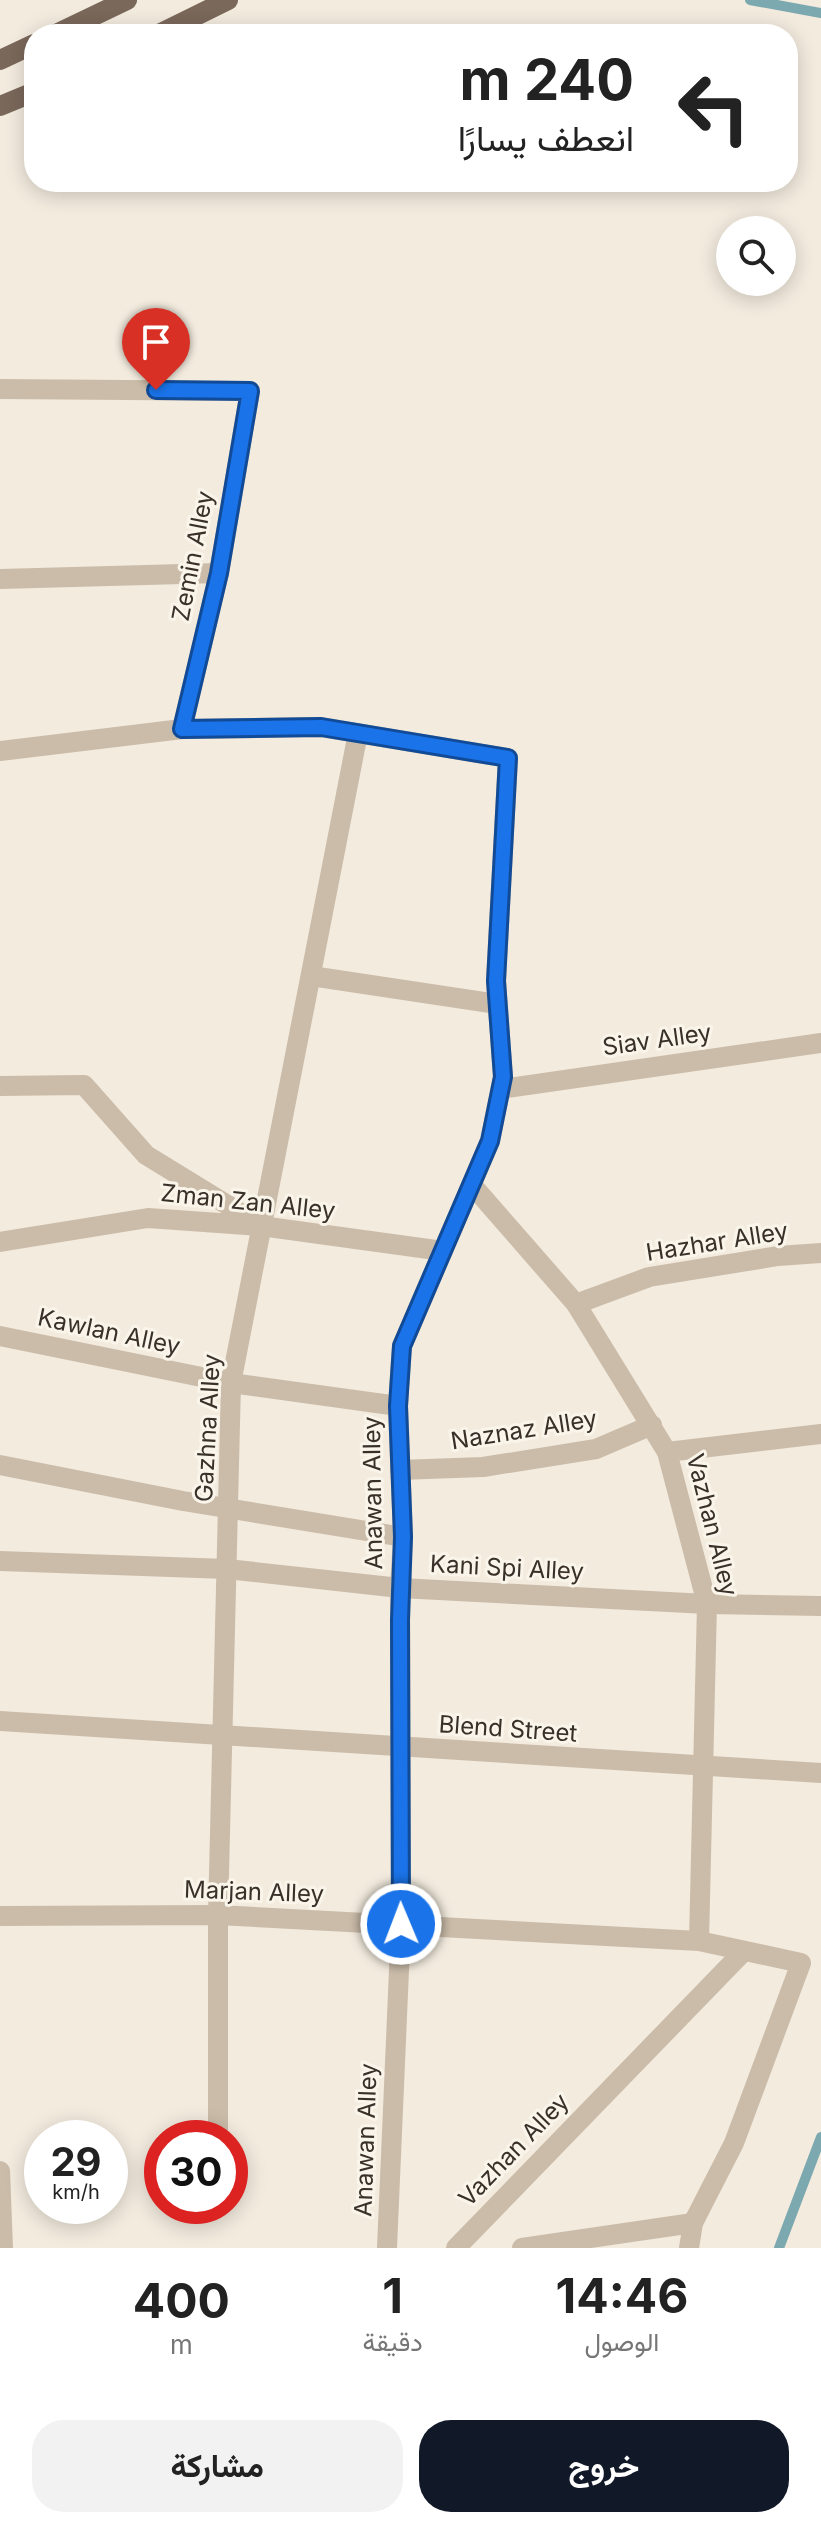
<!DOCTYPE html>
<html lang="ar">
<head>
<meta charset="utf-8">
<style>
  body { margin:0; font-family:Inter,Vazirmatn,sans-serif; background:#f2f2f2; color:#222; direction:rtl; height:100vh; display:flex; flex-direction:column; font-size:30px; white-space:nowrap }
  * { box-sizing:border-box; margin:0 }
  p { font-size:26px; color:#767676 }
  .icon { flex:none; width:44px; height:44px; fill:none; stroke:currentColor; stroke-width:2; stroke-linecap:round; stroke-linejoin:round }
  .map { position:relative; height:2248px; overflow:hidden; direction:ltr }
  .sheet { display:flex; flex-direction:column; background:#fff; flex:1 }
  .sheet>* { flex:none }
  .banner { position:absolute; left:24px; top:24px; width:774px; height:168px; border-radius:32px; box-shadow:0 4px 20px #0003; direction:rtl; background:#fff; color:#222; overflow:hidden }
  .fabs { position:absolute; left:716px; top:216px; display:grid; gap:16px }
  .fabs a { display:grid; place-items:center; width:80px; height:80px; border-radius:50%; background:#fff; box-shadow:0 4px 20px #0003; font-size:40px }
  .speed { position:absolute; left:24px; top:2120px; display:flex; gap:16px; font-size:40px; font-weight:700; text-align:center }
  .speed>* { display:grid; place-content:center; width:104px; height:104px; border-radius:50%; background:#fff; box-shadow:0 4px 20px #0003; line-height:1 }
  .speed small { font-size:20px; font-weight:400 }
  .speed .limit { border:12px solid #d22; background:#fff; color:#111 }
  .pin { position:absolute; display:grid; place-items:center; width:68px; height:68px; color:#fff; margin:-82px -34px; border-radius:50% 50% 50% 0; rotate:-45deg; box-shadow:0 0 8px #0007 }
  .pin .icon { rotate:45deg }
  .me { position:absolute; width:88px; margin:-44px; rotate:359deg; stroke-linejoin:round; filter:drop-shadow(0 0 6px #0008) }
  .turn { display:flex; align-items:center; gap:28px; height:168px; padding:0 32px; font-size:36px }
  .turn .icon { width:104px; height:104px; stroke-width:2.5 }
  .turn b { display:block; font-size:56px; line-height:68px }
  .eta { display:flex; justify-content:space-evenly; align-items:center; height:136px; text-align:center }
  .eta b { font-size:48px; font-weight:700; line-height:56px }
  .primary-button { display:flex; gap:16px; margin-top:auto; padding:16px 32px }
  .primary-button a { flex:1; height:92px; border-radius:32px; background:#111827; color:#fff; font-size:32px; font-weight:700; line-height:92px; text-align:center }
  .primary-button a+a { background:#f2f2f2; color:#222 }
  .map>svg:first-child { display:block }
</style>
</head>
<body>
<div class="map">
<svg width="821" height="2248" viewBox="0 0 821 2248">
  <rect width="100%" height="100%" fill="#f3ebde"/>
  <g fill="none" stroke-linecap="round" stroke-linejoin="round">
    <!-- stream -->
    <g stroke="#7ca9b0" stroke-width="10">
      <path d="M750 0 821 13"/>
      <path d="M779 2248 821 2137"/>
    </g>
    <!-- minor -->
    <g stroke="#cbbca9" stroke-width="20">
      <path d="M0 389 250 391 219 573 182 729"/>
      <path d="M0 579 219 573"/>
      <path d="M0 751 182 729 321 727 508 758 496 981 503 1077 490 1141 402 1346 398 1406 403 1537 400 1588 401 1924 387 2248"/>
      <path d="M311 976 497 1004"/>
      <path d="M0 1086 84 1085 146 1155 257 1223"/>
      <path d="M501 1089 821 1043"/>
      <path d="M473 1186 576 1304 667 1452 707 1604 699 1941"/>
      <path d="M0 1242 148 1218 261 1226 443 1251"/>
      <path d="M576 1304 649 1277 778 1256 821 1253"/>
      <path d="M0 1336 231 1383 398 1406"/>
      <path d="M667 1452 821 1434"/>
      <path d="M0 1465 183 1501 403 1537"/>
      <path d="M400 1470 483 1467 596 1449 652 1425"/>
      <path d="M0 1561 227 1569 400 1588 707 1604 821 1606"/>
      <path d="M0 1721 821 1773"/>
      <path d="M0 1916 218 1915 699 1941 801 1963 734 2143 693 2223 689 2248"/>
      <path d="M218 2138V1915L231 1383 358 733"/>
      <path d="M0 2171 3 2248"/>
      <path d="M456 2248 744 1951"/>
      <path d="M522 2248 693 2223"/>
    </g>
    <!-- primary -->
    <g stroke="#7a685a" stroke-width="20">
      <path d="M56 34 127 0"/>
      <path d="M159 34 228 0"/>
      <path d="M0 60 34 44"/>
      <path d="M0 106 34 92"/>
    </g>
  </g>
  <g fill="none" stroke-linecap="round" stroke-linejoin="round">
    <defs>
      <path id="route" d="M156 390 250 391 219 573 182 729 321 727 508 758 496 981 503 1077 490 1141 402 1346 398 1406 403 1537 400 1620 401 1924"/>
    </defs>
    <!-- route casing -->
    <use href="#route" stroke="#114b97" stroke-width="20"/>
    <!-- route -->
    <use href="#route" stroke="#1a73e8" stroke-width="14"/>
  </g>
  <g text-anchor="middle" stroke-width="6" stroke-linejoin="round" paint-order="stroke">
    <!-- street labels -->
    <g font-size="24" fill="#383029" stroke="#faf5ea">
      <text transform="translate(193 556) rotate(-79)" y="8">Zemin Alley</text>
      <text transform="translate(657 1040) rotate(-8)" y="8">Siav Alley</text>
      <text transform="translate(248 1202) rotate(6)" y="8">Zman Zan Alley</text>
      <text transform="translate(717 1242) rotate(-9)" y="8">Hazhar Alley</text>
      <text transform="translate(109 1332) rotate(12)" y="8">Kawlan Alley</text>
      <text transform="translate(208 1428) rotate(-87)" y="8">Gazhna Alley</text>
      <text transform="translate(524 1430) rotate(-9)" y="8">Naznaz Alley</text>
      <text transform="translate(373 1493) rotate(-91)" y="8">Anawan Alley</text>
      <text transform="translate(712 1525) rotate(76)" y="8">Vazhan Alley</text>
      <text transform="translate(507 1568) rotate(3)" y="8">Kani Spi Alley</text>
      <text transform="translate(508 1729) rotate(4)" y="8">Blend Street</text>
      <text transform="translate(254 1892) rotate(2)" y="8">Marjan Alley</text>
      <text transform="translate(366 2140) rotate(-88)" y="8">Anawan Alley</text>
      <text transform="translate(514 2150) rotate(-46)" y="8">Vazhan Alley</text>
    </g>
  </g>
</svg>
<div class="fabs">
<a><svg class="icon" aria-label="search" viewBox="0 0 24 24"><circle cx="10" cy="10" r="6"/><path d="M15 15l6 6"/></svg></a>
</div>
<div class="speed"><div>29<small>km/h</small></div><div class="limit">30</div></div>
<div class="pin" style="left:156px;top:390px;background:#d93025"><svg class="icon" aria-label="arrive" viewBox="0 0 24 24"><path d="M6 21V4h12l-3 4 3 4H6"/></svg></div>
<svg class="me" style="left:401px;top:1924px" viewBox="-20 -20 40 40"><circle r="17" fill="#1a73e8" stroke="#fff" stroke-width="3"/><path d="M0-11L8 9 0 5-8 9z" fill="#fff"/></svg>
<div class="banner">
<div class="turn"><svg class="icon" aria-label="left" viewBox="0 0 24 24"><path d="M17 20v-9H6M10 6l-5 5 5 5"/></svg><div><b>240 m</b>انعطف يسارًا</div></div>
</div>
</div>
<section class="sheet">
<div class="eta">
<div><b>14:46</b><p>الوصول</p></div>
<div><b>1</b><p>دقيقة</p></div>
<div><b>400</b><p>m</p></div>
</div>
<div class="primary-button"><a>خروج</a><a>مشاركة</a></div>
</section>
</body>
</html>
